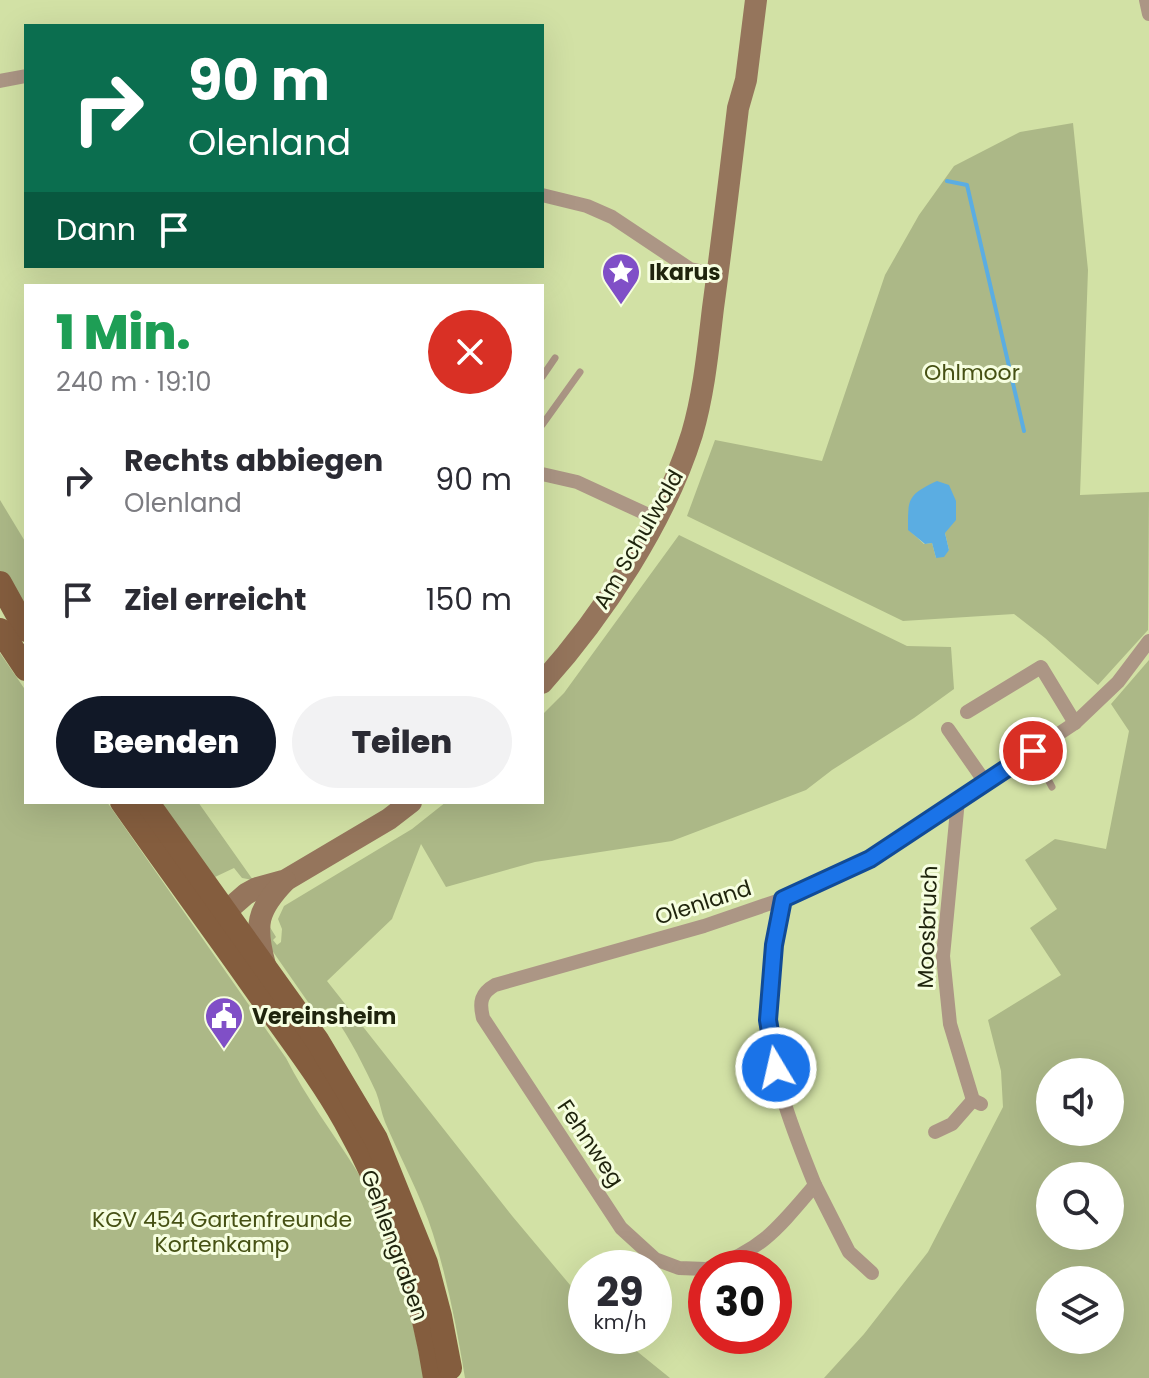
<!DOCTYPE html>
<html lang="de">
<head>
<meta charset="utf-8">
<style>
  body { margin:0; font-family:Poppins,sans-serif; background:#f2f2f3; color:#2b2b33; height:100vh; display:flex; flex-direction:column; font-size:30px; white-space:nowrap }
  * { box-sizing:border-box; margin:0 }
  p { font-size:26px; color:#7c7c81 }
  .icon { flex:none; width:44px; height:44px; fill:none; stroke:currentColor; stroke-width:2; stroke-linecap:round; stroke-linejoin:round }
  .map { position:relative; flex:1; overflow:hidden }
  .details { position:absolute; left:24px; top:284px; width:520px; height:520px; display:flex; flex-direction:column; background:#fff; border-radius:0px; box-shadow:0 8px 32px #0002 }
  .details>* { flex:none }
  .guide { position:absolute; left:24px; top:24px; width:520px; height:244px; border-radius:0px; box-shadow:0 8px 32px #0002; background:#0b6e4f; color:#fff; overflow:hidden }
  .controls { position:absolute; left:1036px; top:1058px; display:grid; gap:16px }
  .controls a { display:grid; place-items:center; width:88px; height:88px; border-radius:50%; background:#fff; box-shadow:0 8px 32px #0002; font-size:40px }
  .speed { position:absolute; left:568px; top:1250px; display:flex; gap:16px; font-size:40px; font-weight:700; text-align:center }
  .speed>* { display:grid; place-content:center; width:104px; height:104px; border-radius:50%; background:#fff; box-shadow:0 8px 32px #0002; line-height:1 }
  .speed small { font-size:20px; font-weight:400 }
  .speed .limit { border:12px solid #d22; background:#fff; color:#111 }
  .pin { position:absolute; display:grid; place-items:center; width:68px; height:68px; color:#fff; margin:-34px; border:4px solid #fff; border-radius:50%; box-shadow:0 2px 8px #0007 }
  .me { position:absolute; width:88px; margin:-44px; rotate:351deg; stroke-linejoin:round; filter:drop-shadow(0 0 6px #0008) }
  .turn { display:flex; align-items:center; gap:28px; height:168px; padding:0 32px; font-size:36px }
  .turn .icon { width:104px; height:104px; stroke-width:2.5 }
  .turn b { display:block; font-size:56px; line-height:68px }
  .then { display:flex; align-items:center; height:76px; padding:0 32px; background:#0003; gap:16px; font-size:30px }
  .round { display:grid; place-items:center; flex:none; width:84px; height:84px; border-radius:42px; background:#f2f2f3 }
  .headline { display:flex; align-items:center; justify-content:space-between; height:136px; padding:0 32px }
  h1 { font-size:48px; font-weight:800; line-height:60px; color:#1e9e55 }
  .primary-button { display:flex; gap:16px; margin-top:auto; padding:16px 32px }
  .primary-button a { flex:1; height:92px; border-radius:48px; background:#111827; color:#fff; font-size:32px; font-weight:800; line-height:92px; text-align:center }
  .primary-button a+a { background:#f2f2f3; color:#2b2b33 }
  ul { padding:0; list-style:none }
  li { display:flex; align-items:center; gap:24px; height:120px; padding:0 32px }
  li div { flex:1 }
  li b { display:block; font-size:30px }
  li em { font-style:normal }
  .map>svg:first-child { display:block }
</style>
</head>
<body>
<div class="map">
<svg width="1149" height="1378" viewBox="0 0 1149 1378">
  <rect width="100%" height="100%" fill="#d2e1a5"/>
  <!-- green -->
  <g fill="#acb887" fill-rule="evenodd">
    <path d="M1073 123 1088 270 1080 495 1149 492 1148 630 1098 685 1045 638 1014 614 903 621 687 516 715 440 822 461 885 275 919 215 954 166 1020 132ZM909 530 945 533 949 550 936 558 932 543 924 544Z"/>
    <path d="M0 500 26 543V619L0 571Z"/>
    <path d="M679 535 907 646 951 647 954 689 914 718 832 770 806 790 672 841 535 862 446 887 421 844 392 919 327 981 513 1217 586 1304V1336H618L670 1378H465C457 1330 448 1281 433 1234 421 1195 401 1160 385 1122 381 1112 380 1102 376 1092 364 1066 346 1030 328 1008L317 1015 269 946 268 924 276 937 273 940 277 945 281 942 282 929 278 919 284 906 412 829 446 802H542V715L564 693Z"/>
    <path d="M0 653 26 691V802H107L286 1058C307 1099 331 1130 355 1168 391 1223 412 1314 424 1378H0Z"/>
    <path d="M1149 660V1378H824L864 1334 928 1252 1003 1107 1001 1071 988 1020 1061 975 1030 928 1057 909 1025 860 1055 839 1106 849 1129 731 1111 704ZM1050 1072H1110V1132H1050ZM1050 1176H1110V1236H1050ZM1050 1280H1110V1340H1050Z"/>
    <path d="M157 802H198L253 880 242 878 234 868 215 877Z"/>
  </g>
  <!-- water -->
  <path fill="#5bade2" d="M937 481 949 485 956 501V520L945 533 949 550 944 557 936 558 932 543 925 544 908 530C908 499 907 495 937 481Z"/>
  <g fill="none" stroke-linecap="round" stroke-linejoin="round">
    <!-- stream -->
    <path stroke="#5bade2" stroke-width="4" d="M947 181 967 185 1024 431"/>
    <!-- lane -->
    <g stroke="#ac9685" stroke-width="7">
      <path d="M542 377 555 358"/>
      <path d="M542 425 580 372"/>
      <path d="M1033 751 1052 787"/>
    </g>
    <!-- street -->
    <g stroke="#ac9685" stroke-width="14">
      <path d="M1146 0 1149 14"/>
      <path d="M0 81 26 76"/>
      <path d="M542 195 587 206 612 217 690 269 718 275"/>
      <path d="M542 474 577 482 655 518"/>
      <path d="M967 712 1041 667 1075 723"/>
      <path d="M948 729 985 782"/>
      <path d="M958 800 943 956 950 1024 973 1100 981 1104"/>
      <path d="M783 899C776 937 766 982 768 1021 772 1078 794 1133 815 1185"/>
      <path d="M935 1132 952 1124 973 1100"/>
      <path d="M709 1268C762 1251 780 1226 815 1185L849 1252 872 1273"/>
      <path d="M706 1269 679 1268 655 1259 621 1228 483 1018C479 1002 481 993 495 985L704 926 783 899 870 859 1075 723 1118 682 1149 641"/>
    </g>
    <!-- secondary -->
    <g stroke="#95755c" stroke-width="22">
      <path d="M542 683C603 615 665 521 692 434 704 393 708 350 713 308 722 242 730 175 738 108L746 80 756 0"/>
      <path d="M222 931 230 908 246 894 257 888 286 880 389 819 411 802"/>
      <path d="M265 965C254 925 257 910 285 881"/>
    </g>
    <!-- primary -->
    <g stroke="#845d3e" stroke-width="24">
      <path d="M0 583 26 630"/>
      <path d="M0 630 26 669"/>
      <path d="M122 802C166 865 212 927 256 990 286 1033 319 1075 345 1121 389 1199 422 1290 435 1378"/>
      <path d="M147 802 317 1040 376 1139 426 1263 440 1316 450 1368"/>
    </g>
  </g>
  <g fill="none" stroke-linecap="round" stroke-linejoin="round">
    <defs>
      <path id="route" d="M776 1068 768 1020 774 945 783 899 870 859 1033 751"/>
    </defs>
    <!-- route casing -->
    <use href="#route" stroke="#114b97" stroke-width="20"/>
    <!-- route -->
    <use href="#route" stroke="#1a73e8" stroke-width="14"/>
  </g>
  <!-- icons -->
  <defs>
    <symbol id="sight-pin" viewBox="-11 -11 22 30"><path d="M0 17L-7.5 6A9.5 9.5 0 1 1 7.5 6Z" fill="#804fc7" stroke="#f6fee0"/><path d="M0-6L1.8-2.2L6-1.7L2.9 1.2L3.7 5.4L0 3.3L-3.7 5.4L-2.9 1.2L-6-1.7L-1.8-2.2Z" fill="#fff"/></symbol>
    <symbol id="civic-pin" viewBox="-11 -11 22 30"><path d="M0 17L-7.5 6A9.5 9.5 0 1 1 7.5 6Z" fill="#804fc7" stroke="#f6fee0"/><path d="M-.6-6.5H3V-4.5H.6V-3L4-1V1h2V6H-6V1h2V-1L-.6-3ZM-1.2 2.5V6h2.4V2.5Z" fill="#fff"/></symbol>
  </defs>
  <g fill-rule="evenodd">
    <use href="#sight-pin" x="599" y="250" width="44" height="60"/>
    <use href="#civic-pin" x="202" y="994" width="44" height="60"/>
  </g>
  <g text-anchor="middle" stroke-width="6" stroke-linejoin="round" paint-order="stroke">
    <!-- poi labels -->
    <g font-size="22" font-weight="bold" fill="#1f240d" stroke="#f6fee0" text-anchor="start">
      <text x="649" y="280">Ikarus</text>
      <text x="252" y="1024">Vereinsheim</text>
    </g>
    <!-- park labels -->
    <g font-size="22" fill="#465114" stroke="#f6fee0">
      <text x="972" y="380">Ohlmoor</text>
      <text x="222" y="1227">KGV 454 Gartenfreunde<tspan x="222" dy="25">Kortenkamp</tspan></text>
    </g>
    <!-- street labels -->
    <g font-size="22" fill="#1f240d" stroke="#f6fee0">
      <text transform="translate(638 539) rotate(-60)" y="8">Am Schulwald</text>
      <text transform="translate(703 902) rotate(-18)" y="8">Olenland</text>
      <text transform="translate(927 927) rotate(-88)" y="8">Moosbruch</text>
      <text transform="translate(591 1143) rotate(56)" y="8">Fehnweg</text>
      <text transform="translate(395 1245) rotate(70)" y="8">Gehlengraben</text>
    </g>
  </g>
</svg>
<div class="controls">
<a><svg class="icon" aria-label="sound" viewBox="0 0 24 24"><path d="M4 9h4l5-4v14l-5-4H4zM17 9q2 3 0 6"/></svg></a>
<a><svg class="icon" aria-label="search" viewBox="0 0 24 24"><circle cx="10" cy="10" r="6"/><path d="M15 15l6 6"/></svg></a>
<a><svg class="icon" aria-label="layers" viewBox="0 0 24 24"><path d="M12 4l9 5-9 5-9-5zM3 14l9 5 9-5"/></svg></a>
</div>
<div class="speed"><div>29<small>km/h</small></div><div class="limit">30</div></div>
<div class="pin" style="left:1033px;top:751px;background:#d93025"><svg class="icon" aria-label="arrive" viewBox="0 0 24 24"><path d="M6 21V4h12l-3 4 3 4H6"/></svg></div>
<svg class="me" style="left:776px;top:1068px" viewBox="-20 -20 40 40"><circle r="17" fill="#1a73e8" stroke="#fff" stroke-width="3"/><path d="M0-11L8 9 0 5-8 9z" fill="#fff"/></svg>
<div class="guide">
<div class="turn"><svg class="icon" aria-label="right" viewBox="0 0 24 24"><path d="M7 20v-9h11M14 6l5 5-5 5"/></svg><div><b>90 m</b>Olenland</div></div>
<div class="then">Dann<svg class="icon" aria-label="arrive" viewBox="0 0 24 24"><path d="M6 21V4h12l-3 4 3 4H6"/></svg></div>
</div>
<section class="details">
<div class="headline"><div><h1>1 Min.</h1><p>240 m · 19:10</p></div><a class="round" style="background:#d93025;color:#fff"><svg class="icon" aria-label="close" viewBox="0 0 24 24"><path d="M6 6l12 12M18 6L6 18"/></svg></a></div>
<ul>
<li><svg class="icon" aria-label="right" viewBox="0 0 24 24"><path d="M7 20v-9h11M14 6l5 5-5 5"/></svg><div><b>Rechts abbiegen</b><p>Olenland</p></div><em>90 m</em></li>
<li><svg class="icon" aria-label="arrive" viewBox="0 0 24 24"><path d="M6 21V4h12l-3 4 3 4H6"/></svg><div><b>Ziel erreicht</b></div><em>150 m</em></li>
</ul>
<div class="primary-button"><a>Beenden</a><a>Teilen</a></div>
</section>
</div>
</body>
</html>
